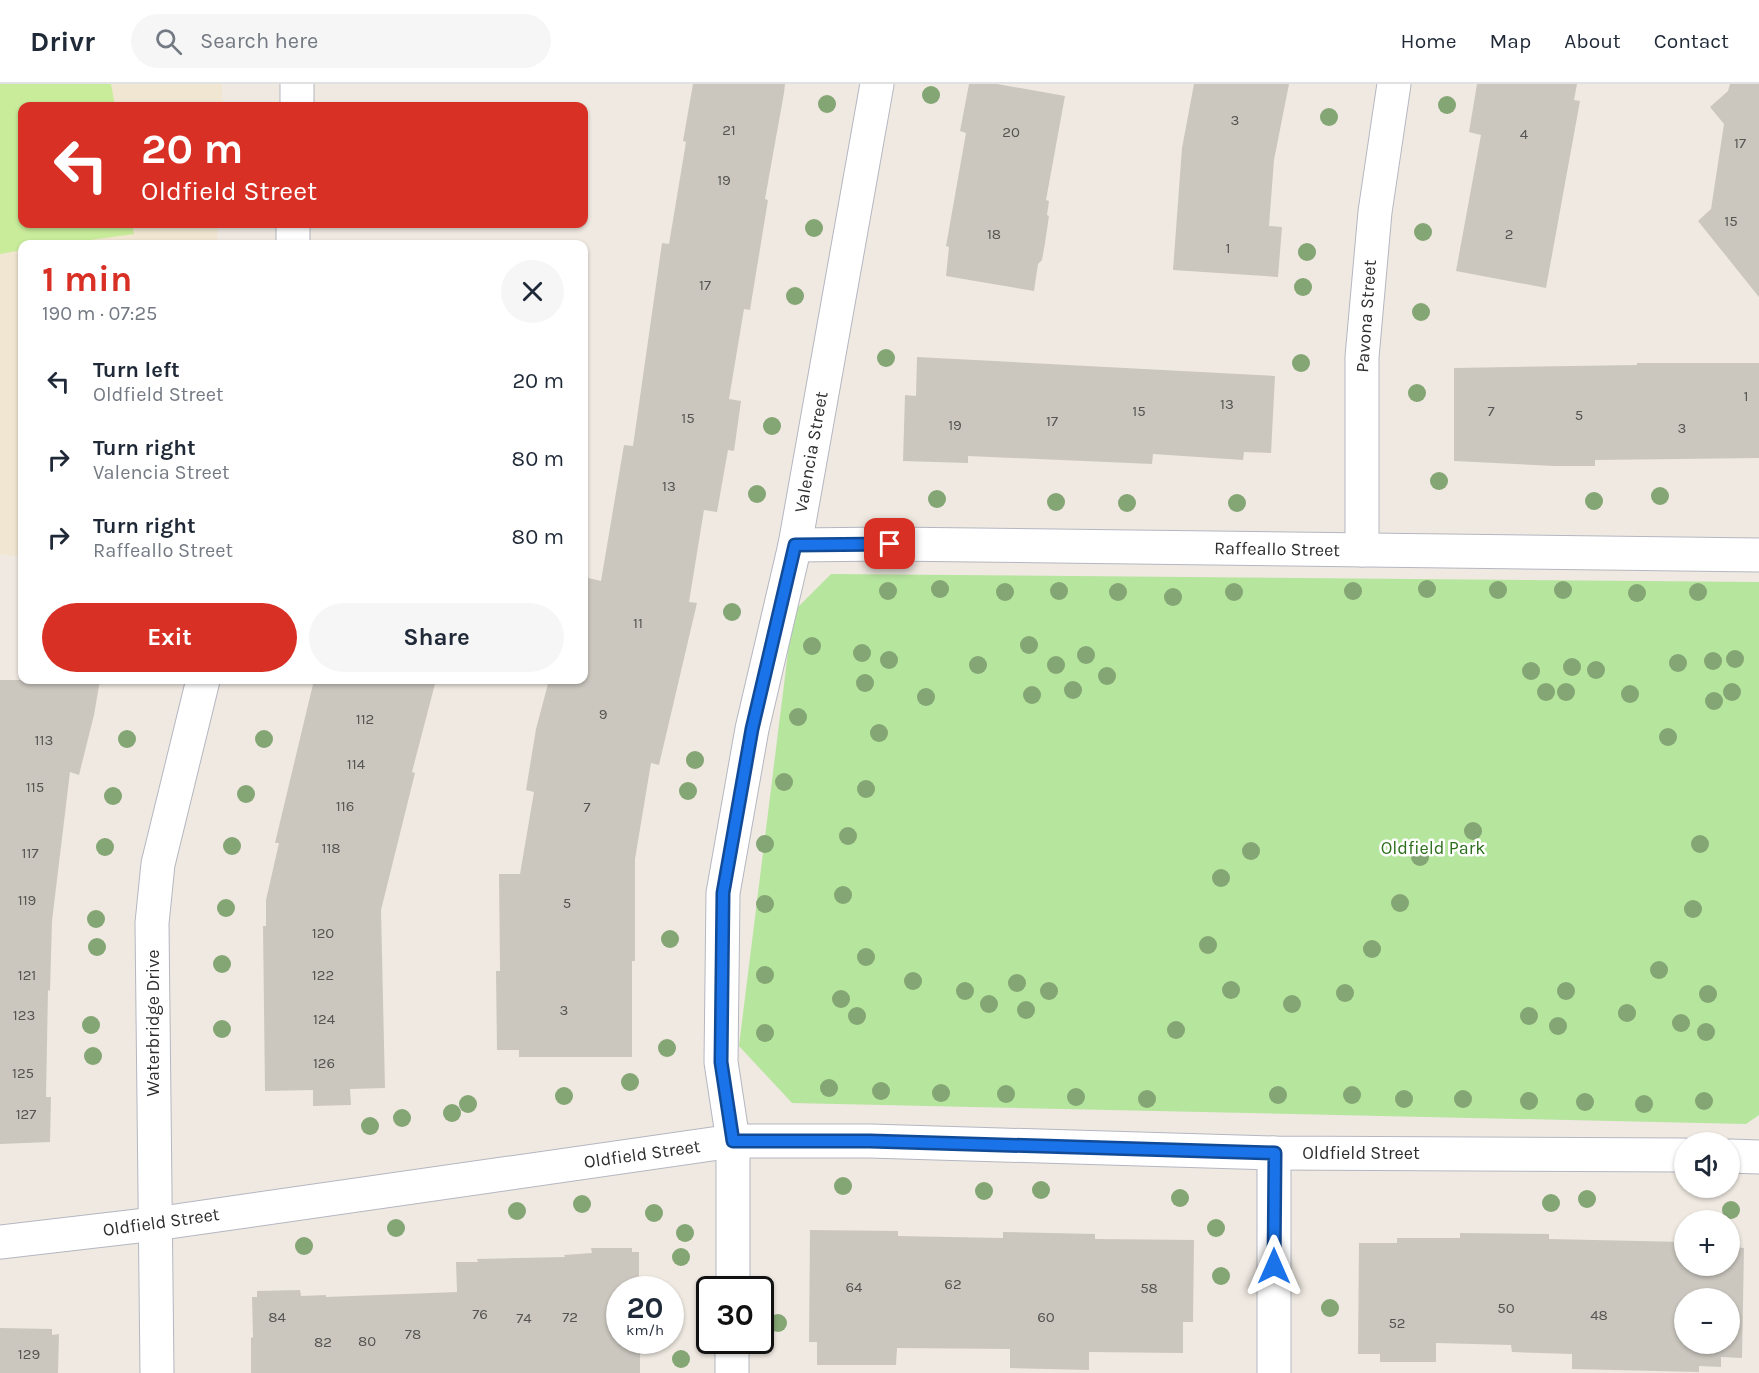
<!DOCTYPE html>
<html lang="en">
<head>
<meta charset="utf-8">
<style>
  body { margin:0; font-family:Karla,sans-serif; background:#f6f6f7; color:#1f2937; height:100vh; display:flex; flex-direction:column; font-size:22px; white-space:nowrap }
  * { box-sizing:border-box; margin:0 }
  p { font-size:20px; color:#747a83 }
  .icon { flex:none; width:33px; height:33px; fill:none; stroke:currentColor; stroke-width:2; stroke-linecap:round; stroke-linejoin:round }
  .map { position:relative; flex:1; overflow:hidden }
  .sheet { position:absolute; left:18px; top:156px; width:570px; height:444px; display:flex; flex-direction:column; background:#fff; border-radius:12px; box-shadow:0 2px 4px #0004 }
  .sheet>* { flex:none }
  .top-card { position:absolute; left:18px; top:18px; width:570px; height:126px; border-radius:12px; box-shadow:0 2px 4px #0004; background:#d93025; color:#fff; overflow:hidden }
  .fabs { position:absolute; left:1674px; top:1048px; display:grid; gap:12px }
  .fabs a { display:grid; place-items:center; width:66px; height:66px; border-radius:50%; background:#fff; box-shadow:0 2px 4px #0004; font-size:30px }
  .speed { position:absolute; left:606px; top:1192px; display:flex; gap:12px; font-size:30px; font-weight:700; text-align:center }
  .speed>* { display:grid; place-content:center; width:78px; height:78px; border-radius:50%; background:#fff; box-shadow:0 2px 4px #0004; line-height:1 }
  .speed small { font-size:15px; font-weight:400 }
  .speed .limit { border:3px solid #111; border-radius:9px; background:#fff; color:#111 }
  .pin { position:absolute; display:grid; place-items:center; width:51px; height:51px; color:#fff; margin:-26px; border-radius:12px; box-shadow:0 3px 9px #0006 }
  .me { position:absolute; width:66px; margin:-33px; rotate:0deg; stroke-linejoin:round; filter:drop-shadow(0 0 4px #0008) }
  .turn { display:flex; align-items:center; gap:21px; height:126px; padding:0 24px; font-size:27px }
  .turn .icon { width:78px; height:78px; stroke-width:2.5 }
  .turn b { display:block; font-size:42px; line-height:51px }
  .round { display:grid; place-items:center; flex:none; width:63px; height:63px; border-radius:32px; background:#f6f6f7 }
  .summary { display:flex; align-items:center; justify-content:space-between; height:102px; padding:0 24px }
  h1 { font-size:36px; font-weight:700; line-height:45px; color:#d93025 }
  .cta { display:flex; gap:12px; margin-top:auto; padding:12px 24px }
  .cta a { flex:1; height:69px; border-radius:36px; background:#d93025; color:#fff; font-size:24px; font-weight:700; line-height:69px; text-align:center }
  .cta a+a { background:#f6f6f7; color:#1f2937 }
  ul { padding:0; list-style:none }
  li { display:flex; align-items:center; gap:18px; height:78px; padding:0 24px }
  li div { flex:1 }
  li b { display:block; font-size:22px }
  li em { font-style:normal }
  header { display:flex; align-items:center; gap:36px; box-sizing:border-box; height:84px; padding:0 30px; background:#fff; border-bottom:2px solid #e0e1e3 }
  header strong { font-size:28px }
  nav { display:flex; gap:33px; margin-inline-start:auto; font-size:21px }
  .search { width:420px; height:54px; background:#f6f6f7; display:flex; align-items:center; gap:15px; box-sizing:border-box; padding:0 21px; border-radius:33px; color:#747a83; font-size:22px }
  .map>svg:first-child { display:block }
</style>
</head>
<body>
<header>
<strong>Drivr</strong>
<div class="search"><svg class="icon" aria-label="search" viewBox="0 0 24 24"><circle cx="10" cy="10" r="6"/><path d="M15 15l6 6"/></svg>Search here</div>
<nav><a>Home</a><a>Map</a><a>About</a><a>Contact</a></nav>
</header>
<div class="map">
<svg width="1759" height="1289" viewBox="0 0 1759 1289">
  <rect width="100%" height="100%" fill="#efe9e1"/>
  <!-- education -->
  <path fill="#f0e6d1" d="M0 0H222V22H22V140H218L217 160H22V473L0 470Z"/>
  <!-- green -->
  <path fill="#b6e59e" d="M831 490 1759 498V1031L1746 1040 792 1019 739 962 793 528Z"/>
  <!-- pitch -->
  <path fill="#c9ec9a" d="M0 0H111L115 22H22V140H132L134 150 61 160H22V166L0 170Z"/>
  <!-- building -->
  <g fill="#cbc7bf" fill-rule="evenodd">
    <path d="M693 0H785L784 9 765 115 768 116 750 226 744 225 729 315 741 317 734 367 728 366 717 428 704 426 689 518 697 519 659 681 651 679 635 775V877H632V973H519V966H497L496 887H500L499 790H520L534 708 526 706 536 645 549 596H584V493L601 497 624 361 633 362 662 159 669 160 686 58 683 57Z"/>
    <path d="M969 0H997L1065 12 1046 116 1049 117 1047 131 1049 132 1045 159 1042 176 1038 180 1034 207 946 192 949 163 946 162 966 49 960 47Z"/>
    <path d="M1194 0H1289L1274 76 1269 142 1282 143 1278 193 1173 186 1182 64Z"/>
    <path d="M1477 0H1577L1574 16 1580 17 1546 204 1456 187 1481 51 1469 48Z"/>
    <path d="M1730 0H1759V213L1698 137 1711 125 1724 40 1710 23 1728 7Z"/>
    <path d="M917 273 1275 292 1271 369 1244 368 1243 376 1153 370 1152 380 968 372V379L903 377 905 311 916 312Z"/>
    <path d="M1637 279H1759V374L1595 376V382H1554L1454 377V284L1637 281Z"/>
    <path d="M0 596H100L94 631 79 691 70 688 52 837 50 907 48 906 46 1013H51L50 1058 0 1060Z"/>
    <path d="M314 596H436L412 688 415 689 381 826 385 1004 350 1005 351 1021 313 1022V1006L265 1007 263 842H266V816L279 759H275Z"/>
    <path d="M810 1146 898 1147V1152L1003 1154V1148L1095 1150V1155L1194 1156 1193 1238H1183V1269L1089 1268V1286L1010 1284V1265L897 1264 896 1281H817V1258H809Z"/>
    <path d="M1460 1149 1549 1150V1155L1684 1158V1182H1730V1163L1744 1164 1742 1274 1721 1273V1283L1699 1282V1288L1572 1285V1270L1512 1268 1511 1261 1436 1259V1278H1380V1270H1358L1359 1159H1397V1154H1460ZM1684 1215H1730V1260H1684Z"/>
    <path d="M591 1164H632V1168H639V1206H620V1257H640V1289H251V1254L253 1253 252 1213H257V1207L300 1206 301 1212 326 1211V1213L457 1208 456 1178H478L477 1175 565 1173 564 1171 592 1169Z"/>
    <path d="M0 1244 52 1245V1251L59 1250 58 1289H0Z"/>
  </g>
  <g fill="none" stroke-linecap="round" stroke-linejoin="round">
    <defs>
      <g id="minor">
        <path d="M297 22V0"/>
        <path d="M293 160V140"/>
        <path d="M795 461 890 460 1759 471"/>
        <path d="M1362 466V273L1375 128 1394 0"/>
        <path d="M1730 1072 1759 1073"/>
        <path d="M0 1158 155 1140 733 1057H870L1274 1069 1684 1071"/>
        <path d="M733 1206V1057L721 978 723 809 752 645 795 461 877 0"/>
        <path d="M157 1289 152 839 158 780 203 596"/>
        <path d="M732 1289V1257"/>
        <path d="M1274 1289V1069"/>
      </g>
    </defs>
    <!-- minor casing -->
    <use href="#minor" stroke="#b4b7c1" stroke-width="35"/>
    <!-- minor -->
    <use href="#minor" stroke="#fff" stroke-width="33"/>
  </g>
  <!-- trees -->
  <g fill="#84a574">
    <circle cx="931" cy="11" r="9"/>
    <circle cx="827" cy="20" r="9"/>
    <circle cx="1447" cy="21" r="9"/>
    <circle cx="1329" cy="33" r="9"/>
    <circle cx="814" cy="144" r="9"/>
    <circle cx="1423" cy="148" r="9"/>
    <circle cx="1307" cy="168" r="9"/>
    <circle cx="1303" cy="203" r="9"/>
    <circle cx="795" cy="212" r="9"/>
    <circle cx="1421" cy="228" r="9"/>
    <circle cx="886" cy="274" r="9"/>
    <circle cx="1301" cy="279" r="9"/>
    <circle cx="1417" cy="309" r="9"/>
    <circle cx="772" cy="342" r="9"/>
    <circle cx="1439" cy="397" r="9"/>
    <circle cx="757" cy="410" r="9"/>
    <circle cx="1660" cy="412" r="9"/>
    <circle cx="937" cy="415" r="9"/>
    <circle cx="1594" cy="417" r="9"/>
    <circle cx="1056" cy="418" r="9"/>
    <circle cx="1127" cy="419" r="9"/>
    <circle cx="1237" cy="419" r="9"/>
    <circle cx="940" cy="505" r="9"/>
    <circle cx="1427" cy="505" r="9"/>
    <circle cx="1498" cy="506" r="9"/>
    <circle cx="1563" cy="506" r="9"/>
    <circle cx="888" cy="507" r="9"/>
    <circle cx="1059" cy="507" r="9"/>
    <circle cx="1353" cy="507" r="9"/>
    <circle cx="1005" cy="508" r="9"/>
    <circle cx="1118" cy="508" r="9"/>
    <circle cx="1234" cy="508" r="9"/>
    <circle cx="1698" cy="508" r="9"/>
    <circle cx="1637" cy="509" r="9"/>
    <circle cx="1173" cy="513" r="9"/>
    <circle cx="732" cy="528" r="9"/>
    <circle cx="1029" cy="561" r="9"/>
    <circle cx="812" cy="562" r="9"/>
    <circle cx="862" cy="569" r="9"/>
    <circle cx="1086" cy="571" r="9"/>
    <circle cx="1735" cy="575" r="9"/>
    <circle cx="889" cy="576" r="9"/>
    <circle cx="1713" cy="577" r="9"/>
    <circle cx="1678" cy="579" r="9"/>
    <circle cx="978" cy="581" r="9"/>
    <circle cx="1056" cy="581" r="9"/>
    <circle cx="1572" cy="583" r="9"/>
    <circle cx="1596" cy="586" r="9"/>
    <circle cx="1531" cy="587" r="9"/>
    <circle cx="1107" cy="592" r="9"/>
    <circle cx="865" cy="599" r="9"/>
    <circle cx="1073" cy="606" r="9"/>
    <circle cx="1546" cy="608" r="9"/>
    <circle cx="1566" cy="608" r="9"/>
    <circle cx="1732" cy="608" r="9"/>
    <circle cx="1630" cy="610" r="9"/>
    <circle cx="1032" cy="611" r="9"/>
    <circle cx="926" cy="613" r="9"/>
    <circle cx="1714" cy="617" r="9"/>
    <circle cx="798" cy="633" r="9"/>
    <circle cx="879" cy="649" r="9"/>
    <circle cx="1668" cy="653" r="9"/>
    <circle cx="127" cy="655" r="9"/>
    <circle cx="264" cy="655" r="9"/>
    <circle cx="695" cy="676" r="9"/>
    <circle cx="784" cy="698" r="9"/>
    <circle cx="866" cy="705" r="9"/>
    <circle cx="688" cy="707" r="9"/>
    <circle cx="246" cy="710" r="9"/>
    <circle cx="113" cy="712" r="9"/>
    <circle cx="1473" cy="747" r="9"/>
    <circle cx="848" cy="752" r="9"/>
    <circle cx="765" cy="760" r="9"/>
    <circle cx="1700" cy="760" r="9"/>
    <circle cx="232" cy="762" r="9"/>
    <circle cx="105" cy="763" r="9"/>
    <circle cx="1251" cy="767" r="9"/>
    <circle cx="1420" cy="773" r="9"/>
    <circle cx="1221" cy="794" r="9"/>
    <circle cx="843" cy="811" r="9"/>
    <circle cx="1400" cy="819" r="9"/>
    <circle cx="765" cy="820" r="9"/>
    <circle cx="226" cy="824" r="9"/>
    <circle cx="1693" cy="825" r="9"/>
    <circle cx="96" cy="835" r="9"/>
    <circle cx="670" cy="855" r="9"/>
    <circle cx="1208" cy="861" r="9"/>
    <circle cx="97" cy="863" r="9"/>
    <circle cx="1372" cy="865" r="9"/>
    <circle cx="866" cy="873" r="9"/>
    <circle cx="222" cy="880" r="9"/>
    <circle cx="1659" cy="886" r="9"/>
    <circle cx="765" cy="891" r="9"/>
    <circle cx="913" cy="897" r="9"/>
    <circle cx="1017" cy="899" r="9"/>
    <circle cx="1231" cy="906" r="9"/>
    <circle cx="965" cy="907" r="9"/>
    <circle cx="1049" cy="907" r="9"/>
    <circle cx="1566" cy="907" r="9"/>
    <circle cx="1345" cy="909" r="9"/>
    <circle cx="1708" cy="910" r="9"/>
    <circle cx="841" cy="915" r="9"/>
    <circle cx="989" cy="920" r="9"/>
    <circle cx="1292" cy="920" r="9"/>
    <circle cx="1026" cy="926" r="9"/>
    <circle cx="1627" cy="929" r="9"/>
    <circle cx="857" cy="932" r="9"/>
    <circle cx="1529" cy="932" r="9"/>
    <circle cx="1681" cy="939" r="9"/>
    <circle cx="91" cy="941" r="9"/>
    <circle cx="1558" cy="942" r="9"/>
    <circle cx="222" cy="945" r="9"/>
    <circle cx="1176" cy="946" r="9"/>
    <circle cx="1706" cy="948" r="9"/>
    <circle cx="765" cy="949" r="9"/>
    <circle cx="667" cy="964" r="9"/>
    <circle cx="93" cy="972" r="9"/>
    <circle cx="630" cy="998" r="9"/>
    <circle cx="829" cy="1004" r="9"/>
    <circle cx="881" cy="1007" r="9"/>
    <circle cx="941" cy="1009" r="9"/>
    <circle cx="1006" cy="1010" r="9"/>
    <circle cx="1278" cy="1011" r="9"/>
    <circle cx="1352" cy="1011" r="9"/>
    <circle cx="564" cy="1012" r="9"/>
    <circle cx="1076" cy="1013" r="9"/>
    <circle cx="1147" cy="1015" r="9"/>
    <circle cx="1404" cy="1015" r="9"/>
    <circle cx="1463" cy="1015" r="9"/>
    <circle cx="1529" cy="1017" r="9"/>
    <circle cx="1704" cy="1017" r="9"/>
    <circle cx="1585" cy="1018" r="9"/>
    <circle cx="468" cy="1020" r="9"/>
    <circle cx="1644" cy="1020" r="9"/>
    <circle cx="452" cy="1029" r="9"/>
    <circle cx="402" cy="1034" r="9"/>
    <circle cx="370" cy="1042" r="9"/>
    <circle cx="843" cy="1102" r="9"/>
    <circle cx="1041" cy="1106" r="9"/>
    <circle cx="984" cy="1107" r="9"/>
    <circle cx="1180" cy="1114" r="9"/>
    <circle cx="1587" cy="1115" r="9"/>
    <circle cx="1551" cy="1119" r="9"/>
    <circle cx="582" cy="1120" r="9"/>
    <circle cx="1731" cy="1126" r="9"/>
    <circle cx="517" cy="1127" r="9"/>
    <circle cx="654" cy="1129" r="9"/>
    <circle cx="396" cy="1144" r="9"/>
    <circle cx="1216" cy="1144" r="9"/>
    <circle cx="685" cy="1149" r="9"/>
    <circle cx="304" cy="1162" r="9"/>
    <circle cx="681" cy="1173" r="9"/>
    <circle cx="1221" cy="1192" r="9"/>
    <circle cx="1330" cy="1224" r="9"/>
    <circle cx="778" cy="1239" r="9"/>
    <circle cx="681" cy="1275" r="9"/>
  </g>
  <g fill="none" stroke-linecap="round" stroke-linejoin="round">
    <defs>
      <path id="route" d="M890 460 795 461 752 645 723 809 721 978 733 1057H870L1275 1069 1274 1182"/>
    </defs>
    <!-- route casing -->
    <use href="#route" stroke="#114b97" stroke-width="15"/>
    <!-- route -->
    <use href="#route" stroke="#1a73e8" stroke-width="10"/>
  </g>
  <g text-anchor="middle" stroke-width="5" stroke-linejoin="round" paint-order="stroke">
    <!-- number labels -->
    <g font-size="15" fill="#555452">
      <text x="1235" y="41">3</text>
      <text x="729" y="51">21</text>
      <text x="1011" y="53">20</text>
      <text x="1524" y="55">4</text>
      <text x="1740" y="64">17</text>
      <text x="724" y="101">19</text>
      <text x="1731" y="142">15</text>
      <text x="994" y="155">18</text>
      <text x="1509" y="155">2</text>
      <text x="1228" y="169">1</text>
      <text x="705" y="206">17</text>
      <text x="1746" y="317">1</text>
      <text x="1227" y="325">13</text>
      <text x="1139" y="332">15</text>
      <text x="1491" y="332">7</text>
      <text x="1579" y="336">5</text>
      <text x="688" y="339">15</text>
      <text x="1052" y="342">17</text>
      <text x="955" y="346">19</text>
      <text x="1682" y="349">3</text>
      <text x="669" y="407">13</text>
      <text x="638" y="544">11</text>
      <text x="603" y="635">9</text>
      <text x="365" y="640">112</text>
      <text x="44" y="661">113</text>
      <text x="356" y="685">114</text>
      <text x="35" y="708">115</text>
      <text x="345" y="727">116</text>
      <text x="587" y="728">7</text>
      <text x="331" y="769">118</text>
      <text x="30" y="774">117</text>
      <text x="27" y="821">119</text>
      <text x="567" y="824">5</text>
      <text x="323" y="854">120</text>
      <text x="27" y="896">121</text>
      <text x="323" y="896">122</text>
      <text x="564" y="931">3</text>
      <text x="24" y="936">123</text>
      <text x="324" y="940">124</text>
      <text x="324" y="984">126</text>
      <text x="23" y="994">125</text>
      <text x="26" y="1035">127</text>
      <text x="953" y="1205">62</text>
      <text x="854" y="1208">64</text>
      <text x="1149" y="1209">58</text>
      <text x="1506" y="1229">50</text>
      <text x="480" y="1235">76</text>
      <text x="1599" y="1236">48</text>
      <text x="277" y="1238">84</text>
      <text x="570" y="1238">72</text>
      <text x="1046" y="1238">60</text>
      <text x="524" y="1239">74</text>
      <text x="1397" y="1244">52</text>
      <text x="413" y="1255">78</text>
      <text x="367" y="1262">80</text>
      <text x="323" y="1263">82</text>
      <text x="29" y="1275">129</text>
    </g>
    <!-- street labels -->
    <g font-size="18" fill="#2e2e2e" stroke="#fff">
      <text transform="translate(1366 232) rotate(-86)" y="6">Pavona Street</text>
      <text transform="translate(811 368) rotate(-80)" y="6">Valencia Street</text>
      <text transform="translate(1277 465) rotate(1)" y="6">Raffeallo Street</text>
      <text transform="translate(153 939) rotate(-90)" y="6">Waterbridge Drive</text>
      <text x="1361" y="1075">Oldfield Street</text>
      <text transform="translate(642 1070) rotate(-8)" y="6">Oldfield Street</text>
      <text transform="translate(161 1138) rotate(-8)" y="6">Oldfield Street</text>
    </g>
    <!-- park labels -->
    <g font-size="18" fill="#2c6e1b" stroke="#fff">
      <text x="1433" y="770">Oldfield Park</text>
    </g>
  </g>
</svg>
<div class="fabs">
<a><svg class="icon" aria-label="sound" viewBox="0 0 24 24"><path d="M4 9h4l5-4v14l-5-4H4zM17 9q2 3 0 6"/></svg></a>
<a>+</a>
<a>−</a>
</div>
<div class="speed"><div>20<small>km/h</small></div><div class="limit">30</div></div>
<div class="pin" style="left:890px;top:460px;background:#d93025"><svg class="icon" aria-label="arrive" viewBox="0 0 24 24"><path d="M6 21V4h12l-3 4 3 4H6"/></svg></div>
<svg class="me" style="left:1274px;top:1182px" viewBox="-20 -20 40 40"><path d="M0-17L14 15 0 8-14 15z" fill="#1a73e8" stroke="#fff" stroke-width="4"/></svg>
<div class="top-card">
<div class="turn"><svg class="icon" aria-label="left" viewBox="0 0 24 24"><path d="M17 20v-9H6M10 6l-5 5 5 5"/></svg><div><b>20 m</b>Oldfield Street</div></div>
</div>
<section class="sheet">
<div class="summary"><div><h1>1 min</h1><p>190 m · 07:25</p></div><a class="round"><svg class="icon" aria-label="close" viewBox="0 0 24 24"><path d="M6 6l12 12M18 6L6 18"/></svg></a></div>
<ul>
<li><svg class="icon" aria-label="left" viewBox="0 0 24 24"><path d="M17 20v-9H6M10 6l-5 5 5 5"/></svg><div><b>Turn left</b><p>Oldfield Street</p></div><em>20 m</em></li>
<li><svg class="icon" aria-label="right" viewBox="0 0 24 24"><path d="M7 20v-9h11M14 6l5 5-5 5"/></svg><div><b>Turn right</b><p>Valencia Street</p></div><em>80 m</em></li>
<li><svg class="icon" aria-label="right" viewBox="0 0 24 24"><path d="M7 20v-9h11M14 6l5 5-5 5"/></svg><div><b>Turn right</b><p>Raffeallo Street</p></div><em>80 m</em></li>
</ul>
<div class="cta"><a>Exit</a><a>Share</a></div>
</section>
</div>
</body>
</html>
